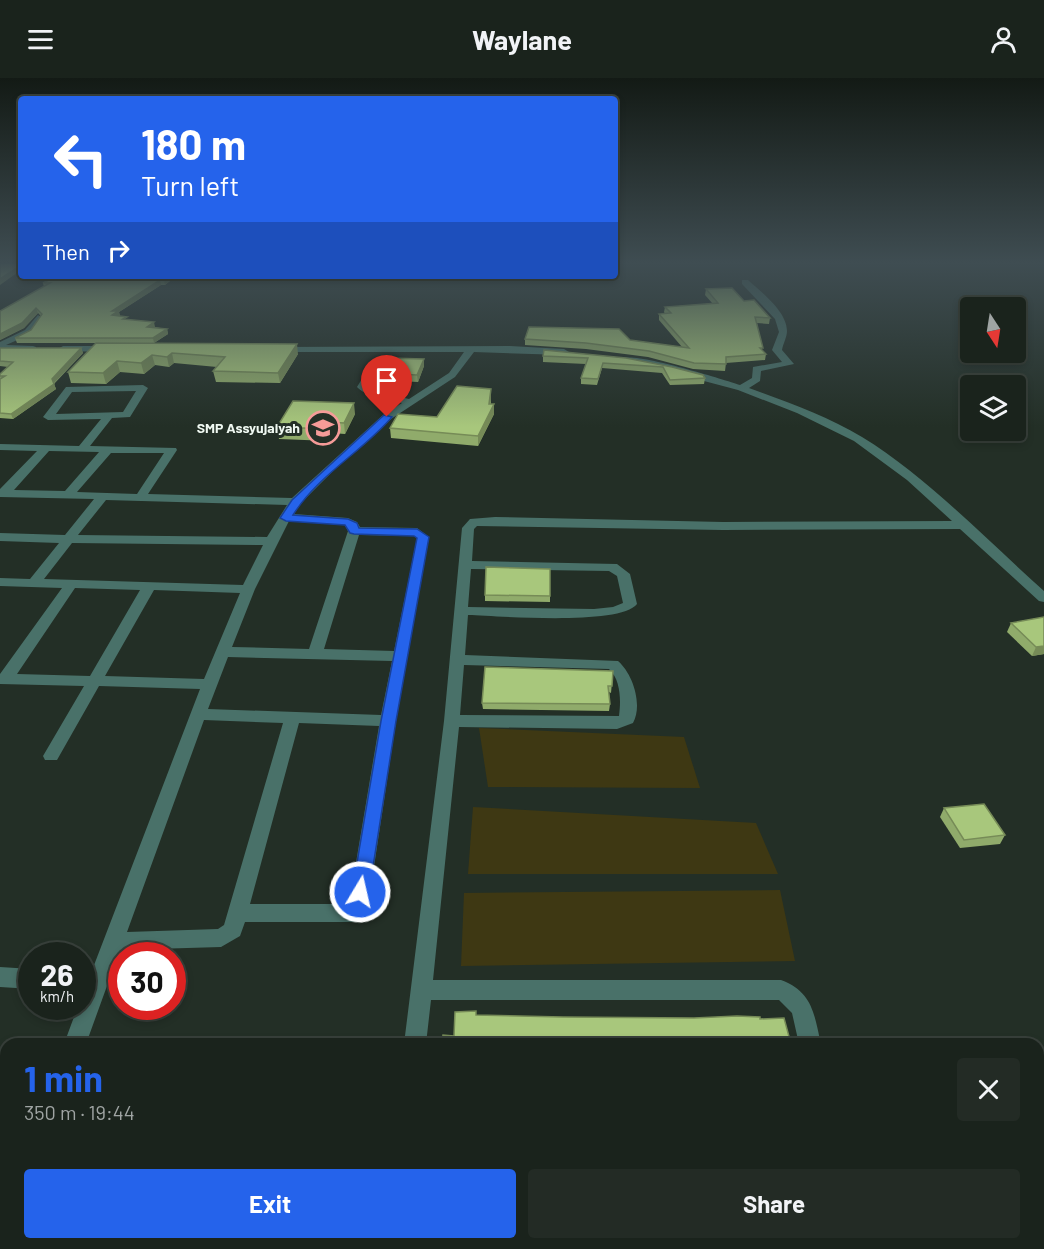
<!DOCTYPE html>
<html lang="en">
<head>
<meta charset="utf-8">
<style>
  body { margin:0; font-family:Barlow,sans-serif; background:#232b25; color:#f1f3f6; height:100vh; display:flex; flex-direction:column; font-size:22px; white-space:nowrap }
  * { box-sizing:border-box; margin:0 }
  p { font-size:20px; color:#9fa4a3 }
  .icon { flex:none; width:33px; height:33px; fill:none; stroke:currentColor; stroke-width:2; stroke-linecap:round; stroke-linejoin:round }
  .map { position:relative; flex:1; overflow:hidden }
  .panel { position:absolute; left:0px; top:960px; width:1044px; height:212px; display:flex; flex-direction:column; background:#1a231c; border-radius:18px 18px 0 0; box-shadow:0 3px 9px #0003,0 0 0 2px #38403b }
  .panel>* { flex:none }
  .hud { position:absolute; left:18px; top:18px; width:600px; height:183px; border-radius:6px; box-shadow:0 3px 9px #0003,0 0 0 2px #38403b; background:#2563eb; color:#fff; overflow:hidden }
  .needle { width:39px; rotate:168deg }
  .fabs { position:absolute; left:960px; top:219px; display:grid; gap:12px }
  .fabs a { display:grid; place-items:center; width:66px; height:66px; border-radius:6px; background:#1a231c; box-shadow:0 3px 9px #0003,0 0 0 2px #38403b; font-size:30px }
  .speed { position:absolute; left:18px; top:864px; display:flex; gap:12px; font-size:30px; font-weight:700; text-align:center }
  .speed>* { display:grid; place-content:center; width:78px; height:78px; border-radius:50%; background:#1a231c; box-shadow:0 3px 9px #0003,0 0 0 2px #38403b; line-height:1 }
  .speed small { font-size:15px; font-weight:400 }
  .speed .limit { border:9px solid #d22; background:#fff; color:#111 }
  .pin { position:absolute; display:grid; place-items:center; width:51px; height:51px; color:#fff; margin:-62px -26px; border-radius:50% 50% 50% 0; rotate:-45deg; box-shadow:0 0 6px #0007 }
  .pin .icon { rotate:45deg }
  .me { position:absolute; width:66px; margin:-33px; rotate:9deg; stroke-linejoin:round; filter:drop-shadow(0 0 4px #0008) }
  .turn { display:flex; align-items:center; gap:21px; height:126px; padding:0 24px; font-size:27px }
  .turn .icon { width:78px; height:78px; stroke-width:2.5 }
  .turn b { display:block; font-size:42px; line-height:51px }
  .then { display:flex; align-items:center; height:57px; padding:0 24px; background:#0003; gap:12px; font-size:22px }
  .round { display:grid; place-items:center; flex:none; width:63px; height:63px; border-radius:6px; background:#232b25 }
  .overview { display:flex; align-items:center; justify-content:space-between; height:102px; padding:0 24px }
  h1 { font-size:36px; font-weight:700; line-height:45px; color:#2563eb }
  .cta { display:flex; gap:12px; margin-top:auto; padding:12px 24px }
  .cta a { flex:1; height:69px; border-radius:6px; background:#2563eb; color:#fff; font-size:24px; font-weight:700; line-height:69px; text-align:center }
  .cta a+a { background:#232b25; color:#f1f3f6 }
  header { display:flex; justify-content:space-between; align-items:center; height:78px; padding:0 24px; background:#1a231c; font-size:27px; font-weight:700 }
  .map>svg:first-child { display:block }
</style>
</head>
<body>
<header><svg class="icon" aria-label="menu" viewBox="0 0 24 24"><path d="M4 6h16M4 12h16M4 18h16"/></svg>Waylane<svg class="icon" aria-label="person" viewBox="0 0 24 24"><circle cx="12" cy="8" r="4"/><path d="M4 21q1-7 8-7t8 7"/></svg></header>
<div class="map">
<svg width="1044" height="1171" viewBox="0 0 1044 1171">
  <rect width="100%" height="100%" fill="#232f26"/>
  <!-- green -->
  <g fill="#3e3813">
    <path d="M479 650 684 659 700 710 488 709Z"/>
    <path d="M473 729 756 745 778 796H468Z"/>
    <path d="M780 812 795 883 461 888 464 815Z"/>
  </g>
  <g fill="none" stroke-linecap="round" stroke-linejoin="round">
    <!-- minor -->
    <g fill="#497169" fill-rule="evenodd">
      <path d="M742 202H748C761 214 787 233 787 253 787 259 783 266 782 272L794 286 761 293 760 303 749 310C787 324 827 338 862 359 926 398 988 463 1044 513V524L1039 523 960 451 723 452 477 448 474 451 472 483 617 486 630 496 637 526C620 548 499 538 468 537L465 577 618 583C633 596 643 627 633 645L617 651 459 649 433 902H781C813 914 814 936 821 966H799L792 935 779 922H431L426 966H404L444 643 462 450 470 441 495 439 723 444 952 443 907 402 854 363 797 335 738 312 621 281C633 273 721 301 740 307L752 300 753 289 782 284 772 272 779 254 775 241 742 206ZM471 491 609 493 617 498 623 525 613 529 594 531 468 529ZM464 587 609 591C621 602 621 623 619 638L460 637Z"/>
      <path d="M38 237 42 240 31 256 6 267 33 268 36 269V273H0V264L25 252Z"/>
      <path d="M63 268H111L116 271 111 274 60 273 58 271Z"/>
      <path d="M510 268 564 271 569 274 564 277 474 274 455 299 391 341 337 389 300 426 294 436 348 440 357 444 360 449 417 450 429 459 396 643 367 835 364 841 357 844H245L240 858 221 869 120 872 86 966H64L78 928H82V894L91 895 200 611 99 608 57 682H45L43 678 84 608 0 606V596L62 510 0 508V500L30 501 59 465 0 463V455L65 457 94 421 0 419V411L37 373 0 372V366L79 368 101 341 48 342 43 339 66 309 143 307 148 310 130 339 112 340 90 368 176 370 177 372 148 416 292 420 383 337 402 325C387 321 368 320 357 309L371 286 379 288 367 308 372 312 409 321 449 295 464 274H279L276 273V269ZM136 313 123 334 56 336 72 314ZM49 373 99 374 65 413 14 412ZM111 375H164L137 416 77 414ZM106 422 287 427 267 459 78 457ZM289 443 345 447 348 453 309 571 232 569 255 511ZM359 457 414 458 417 460 394 573 324 571ZM72 465 263 467 243 507 44 501ZM75 510 140 512 90 598 17 596ZM154 512 240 515 204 601 105 598ZM228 579 392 583 381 637 208 631ZM204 642 283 645 224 847 218 851 127 854ZM299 645 379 648 349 826H250Z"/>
      <path d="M0 889 32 891V911L0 909Z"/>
      <path d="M386 1166H412L411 1171H385Z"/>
      <path d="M841 1166H867L868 1171H842Z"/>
    </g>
  </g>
  <!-- wall -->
  <g fill="#90ab6b">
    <path d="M176 198 165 207H161L119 234 120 238 127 242 155 249H154L167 251 168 256 154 265H17L15 260 31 252 41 238 38 235 24 250 0 262V233L44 209 43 205Z"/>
    <path d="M706 211 744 223 770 240 769 246 757 245 762 272 766 276 765 282 726 285 725 293 693 291 648 279 586 271 525 267V261L630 262 682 269 659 242V236H665L664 234 665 229 713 226 705 217Z"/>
    <path d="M96 265 298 276 280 305 216 304 213 293 217 289 174 285 169 289 155 287 144 296 120 294 106 306 71 305 68 294Z"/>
    <path d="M0 270H81L83 275 54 306 56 311 13 341 0 340V296L8 289 0 288Z"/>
    <path d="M543 278 626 280 705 300 704 306 670 307 662 295 602 290 597 307 581 306V300L586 286 543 284Z"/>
    <path d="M424 281V288L418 304 380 302V295Z"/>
    <path d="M491 321V326H494V336L478 368 391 360 390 350 437 339Z"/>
    <path d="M355 336 345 356 331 355 330 363 279 361 277 349Z"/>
    <path d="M550 491V524L485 523V517Z"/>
    <path d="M1044 539V576L1032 578 1007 554 1011 545Z"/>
    <path d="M613 593 611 615 609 614 610 626 609 633 483 631 482 625Z"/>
    <path d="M944 730 1005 757 1000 766 960 770 940 739Z"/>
    <path d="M634 1166H842L843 1167 851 1171H748L735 1169 734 1171H690L689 1166 634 1167Z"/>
  </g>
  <!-- shaded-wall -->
  <g fill="#768b57">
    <path d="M21 187V192L0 207V201Z"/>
    <path d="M169 198H176L165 207 164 202Z"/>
    <path d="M160 202 161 207 119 234 120 238 114 242 112 233Z"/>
    <path d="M36 230 38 235 24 250 0 262V256Z"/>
    <path d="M154 244 155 249 149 254 147 249Z"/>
    <path d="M167 251 168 256 154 265 153 260Z"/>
    <path d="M297 266 298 276 280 305 278 295Z"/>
    <path d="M81 270 83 275 53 306 52 301Z"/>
    <path d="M172 275 174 285 169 289 167 279Z"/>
    <path d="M152 277 155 287 144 296 141 285Z"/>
    <path d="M424 281V288L418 304 417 297Z"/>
    <path d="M117 283 120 294 106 306 103 295Z"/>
    <path d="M54 306 56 311 13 341 11 336Z"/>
    <path d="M491 311V321L489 335 494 326V336L478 368V358L489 326Z"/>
    <path d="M354 325 355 336 345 356 344 345Z"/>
    <path d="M329 344 331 355 330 363 328 351Z"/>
    <path d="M1044 568V576L1032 578 1036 569Z"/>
  </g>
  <!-- building -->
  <g fill="#a8c77c" stroke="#768b57" stroke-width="1.5">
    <path d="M0 185H21V187L0 201Z"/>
    <path d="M56 198H169L164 202H160L112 233H118L112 237 127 239 123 241 154 244 147 249 167 251 153 260H15L31 252 42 236 36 230 22 245 0 256V233L50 205H43Z"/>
    <path d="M732 210 744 223 754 222 770 240 755 239 763 270H760L766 276 726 279V286L694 285 649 273 586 265 525 261 529 249 619 251 630 262 689 270 659 236 671 235 665 229 718 225 706 211Z"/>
    <path d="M96 265 297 266 278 295 213 293 225 279 172 275 167 279 152 277 141 285 117 283 103 295 68 294Z"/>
    <path d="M0 270H81L52 301 54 306 11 336 0 335V301L5 298H0V296L13 284 0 283Z"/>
    <path d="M544 272 626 280 672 289 703 297 705 300 670 302 663 289 603 285 598 301 581 300 588 280 543 278Z"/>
    <path d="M387 280 424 281 417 297 380 295Z"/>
    <path d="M457 308 491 311 489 326H494L478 358 390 350 398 336 437 339Z"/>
    <path d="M293 323 354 325 344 345 329 344 328 351 277 349Z"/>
    <path d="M486 489 550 491V518L485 517Z"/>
    <path d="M1044 539V568L1036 569 1011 545Z"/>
    <path d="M485 589 613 593 612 608H608L610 626 482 625Z"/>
    <path d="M984 726 1005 757 964 762 944 730Z"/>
    <path d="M476 933V937L563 939 694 940 737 938 760 939V941L784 940 791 966H442L443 957 454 958 455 934Z"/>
    <path d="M691 1166H735V1169L691 1167Z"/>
    <path d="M741 1166H842L843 1167 851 1169V1171H774Z"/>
  </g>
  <!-- sky -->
  <linearGradient id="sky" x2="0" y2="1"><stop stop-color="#131a15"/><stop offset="0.53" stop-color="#3f4d52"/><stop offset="1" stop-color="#3f4d52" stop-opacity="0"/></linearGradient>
  <rect width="1044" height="349" fill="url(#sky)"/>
  <!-- route -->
  <path fill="#2563eb" stroke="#184099" stroke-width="1.5" d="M384 337 392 339C362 374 318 397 293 437L348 441 357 445 359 450 417 451 429 459 396 643 369 814 367 819 360 821 354 819 352 814 381 643 417 460 414 458 354 456 350 455 345 447 286 443 280 440 292 422Z"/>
  <!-- icons -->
  <defs>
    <symbol id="school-ring" viewBox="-11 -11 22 22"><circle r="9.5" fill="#232f26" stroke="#f59b98" stroke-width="1.5"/><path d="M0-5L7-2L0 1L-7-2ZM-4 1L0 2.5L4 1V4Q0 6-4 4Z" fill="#f59b98"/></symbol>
  </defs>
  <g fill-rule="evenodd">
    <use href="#school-ring" x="304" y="331" width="38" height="38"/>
  </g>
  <g text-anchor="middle" stroke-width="6" stroke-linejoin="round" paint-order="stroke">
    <!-- far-poi labels -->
    <g font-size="14" font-weight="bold" fill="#eff8f1" stroke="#232f26" text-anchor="end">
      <text x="300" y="355">SMP Assyujaiyah</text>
    </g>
  </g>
</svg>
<div class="fabs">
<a><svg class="needle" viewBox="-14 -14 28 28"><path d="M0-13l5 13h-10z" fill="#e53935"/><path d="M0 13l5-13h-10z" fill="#9fa4a3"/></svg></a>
<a><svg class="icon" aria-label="layers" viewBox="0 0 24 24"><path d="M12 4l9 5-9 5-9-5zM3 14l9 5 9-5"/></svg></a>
</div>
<div class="speed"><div>26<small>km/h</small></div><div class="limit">30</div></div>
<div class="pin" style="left:387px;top:339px;background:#d93025"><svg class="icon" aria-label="arrive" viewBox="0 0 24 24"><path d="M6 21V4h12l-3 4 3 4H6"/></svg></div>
<svg class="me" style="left:360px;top:814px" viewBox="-20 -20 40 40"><circle r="17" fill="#2563eb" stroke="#fff" stroke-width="3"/><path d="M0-11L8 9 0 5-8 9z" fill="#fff"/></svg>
<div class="hud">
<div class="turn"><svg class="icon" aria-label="left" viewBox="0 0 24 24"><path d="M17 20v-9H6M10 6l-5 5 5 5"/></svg><div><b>180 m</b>Turn left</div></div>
<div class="then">Then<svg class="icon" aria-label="right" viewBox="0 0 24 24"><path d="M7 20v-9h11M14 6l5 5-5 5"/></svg></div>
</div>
<section class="panel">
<div class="overview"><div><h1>1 min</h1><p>350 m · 19:44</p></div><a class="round"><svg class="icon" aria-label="close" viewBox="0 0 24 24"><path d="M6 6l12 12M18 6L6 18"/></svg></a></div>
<div class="cta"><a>Exit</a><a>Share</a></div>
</section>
</div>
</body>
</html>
